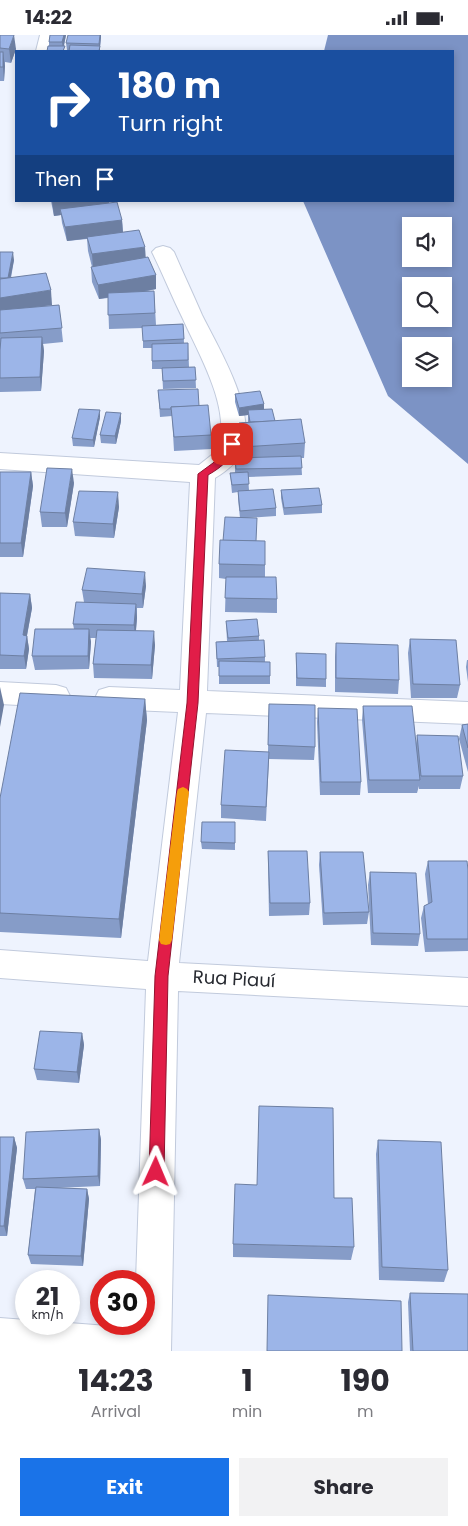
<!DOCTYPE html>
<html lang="en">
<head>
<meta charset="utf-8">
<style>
  body { margin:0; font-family:Poppins,sans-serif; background:#f2f2f3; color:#2b2b33; height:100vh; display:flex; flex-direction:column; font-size:19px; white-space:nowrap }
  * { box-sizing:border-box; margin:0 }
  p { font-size:16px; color:#7c7c81 }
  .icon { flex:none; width:28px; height:28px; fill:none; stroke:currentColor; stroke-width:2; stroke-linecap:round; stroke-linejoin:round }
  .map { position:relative; height:1316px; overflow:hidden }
  .sheet { display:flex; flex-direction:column; background:#fff; flex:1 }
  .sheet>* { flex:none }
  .hud { position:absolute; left:15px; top:15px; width:439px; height:152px; border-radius:0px; box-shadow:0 2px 8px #0003; background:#1a4fa0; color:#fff; overflow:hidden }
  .controls { position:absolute; left:402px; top:182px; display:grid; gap:10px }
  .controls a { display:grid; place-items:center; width:50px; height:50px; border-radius:0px; background:#fff; box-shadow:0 2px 8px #0003; font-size:25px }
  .speed { position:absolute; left:15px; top:1235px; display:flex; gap:10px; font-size:25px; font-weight:700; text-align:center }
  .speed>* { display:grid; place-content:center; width:65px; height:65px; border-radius:50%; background:#fff; box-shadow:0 2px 8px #0003; line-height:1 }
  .speed small { font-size:12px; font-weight:400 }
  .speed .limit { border:8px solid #d22; background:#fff; color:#111 }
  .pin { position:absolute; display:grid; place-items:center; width:42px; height:42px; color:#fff; margin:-21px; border-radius:10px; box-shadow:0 2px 8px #0006 }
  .me { position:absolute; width:55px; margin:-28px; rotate:1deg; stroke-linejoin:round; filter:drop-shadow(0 0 4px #0008) }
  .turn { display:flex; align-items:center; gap:18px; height:105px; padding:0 20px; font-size:22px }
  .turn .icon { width:65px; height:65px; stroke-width:2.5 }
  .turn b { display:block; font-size:35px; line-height:42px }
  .then { display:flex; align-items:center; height:48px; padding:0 20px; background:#0003; gap:10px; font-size:19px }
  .eta { display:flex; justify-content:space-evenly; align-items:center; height:85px; text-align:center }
  .eta b { font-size:30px; font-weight:700; line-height:35px }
  .cta { display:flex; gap:10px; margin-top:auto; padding:10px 20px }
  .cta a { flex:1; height:58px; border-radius:0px; background:#1a73e8; color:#fff; font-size:20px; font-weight:700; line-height:58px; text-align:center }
  .cta a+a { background:#f2f2f3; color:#2b2b33 }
  .status { display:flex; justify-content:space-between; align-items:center; height:35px; padding:0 25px; background:#fff; direction:ltr }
  .status svg { height:14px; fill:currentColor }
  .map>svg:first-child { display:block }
</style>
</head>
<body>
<div class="status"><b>14:22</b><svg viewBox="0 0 49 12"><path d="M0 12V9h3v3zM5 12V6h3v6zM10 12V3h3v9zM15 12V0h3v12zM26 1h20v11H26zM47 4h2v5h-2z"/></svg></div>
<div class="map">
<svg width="468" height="1316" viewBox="0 0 468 1316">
  <rect width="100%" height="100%" fill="#eef3fe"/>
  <!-- water -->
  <path fill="#7c93c5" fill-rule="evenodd" d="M328 0H468V429L388 361 303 166H452V16H324ZM411 191H444V224H411ZM411 251H444V284H411ZM411 311H444V344H411Z"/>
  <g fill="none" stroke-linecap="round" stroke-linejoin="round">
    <defs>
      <g id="street">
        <path d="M40 0H58L54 16H36Z"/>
        <path d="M163 211 170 213 174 217C183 238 193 259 202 280 219 314 256 374 243 413 238 427 227 436 215 443L207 656 468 667V689L206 678 179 928 468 943V971L178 956 171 1316H0V1283L26 1285V1289L69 1288 134 1293V1289H144V1246H136L146 954 0 943V915L148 926 178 677 109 674 99 671 95 663 99 655 109 652 180 655 190 447 0 434V418L199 430 218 415C232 374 199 320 183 284 172 262 163 239 152 217L156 213Z"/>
        <path d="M0 647 56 650 66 653 70 661 66 669 56 672 0 669Z"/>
      </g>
    </defs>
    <!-- street casing -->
    <use href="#street" stroke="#c1cadc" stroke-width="2"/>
    <!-- street -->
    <use href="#street" fill="#fff" fill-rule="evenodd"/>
  </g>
  <!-- wall -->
  <g fill="#869cc8">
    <path d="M0 0 16 14 11 28 5 27 4 46H0Z"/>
    <path d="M50 0H66L64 11H49V7Z"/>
    <path d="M101 2 100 12V16H69V15H67L66 8Z"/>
    <path d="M51 166H109V168L122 185 123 197 146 223 156 240V254L143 257 154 256 156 290 183 289 184 308H188L189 332H195L196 353 163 354 162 334H152V313H143V293L109 294 108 263 99 264 92 247 91 232H92L88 216 87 204 67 206 62 188 61 180 54 181Z"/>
    <path d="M0 217 14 225 11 243 52 270 35 272 59 270 63 307 43 309 44 316 41 356 0 357Z"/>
    <path d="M158 355 199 371 211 400 212 414 174 416 172 381 160 382Z"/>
    <path d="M235 359 264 369V374L275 386 305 408 304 423H301L302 440 248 442 249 455 276 473V481L246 483 256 506H265V542L277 564V578L225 577 226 544 219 543V529L223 505 240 483 238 464V457L232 458 230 438H235V423H242L239 402V388L248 387V380L239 381 235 367Z"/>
    <path d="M100 382 94 412 73 411 72 403Z"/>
    <path d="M121 386 116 409 101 408 100 400Z"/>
    <path d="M0 437H31L33 451 23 522H0Z"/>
    <path d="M74 448 67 492H42L40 477Z"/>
    <path d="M281 455 322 470V478L284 480 281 463Z"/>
    <path d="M119 472 114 503 75 501 73 487Z"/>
    <path d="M146 551 143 573H137V583L136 596 155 610 152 644 94 643 93 629 96 603H90L91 607 89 634 35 635 32 621 74 594 73 589 84 567 82 555Z"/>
    <path d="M0 558 30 559 32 573 27 601 29 614 26 634H0Z"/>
    <path d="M226 586 259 601V605L265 622V627L270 641V649H219V632H217L216 607 227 606Z"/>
    <path d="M410 604 460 650 457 663H411L408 618Z"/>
    <path d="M336 608 399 645 398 659 335 657V622Z"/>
    <path d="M296 618 326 644V652L296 651Z"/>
    <path d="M467 625H468V647L466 632Z"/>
    <path d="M145 664 147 685 121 903 0 897V763Z"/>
    <path d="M269 669 315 712 314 725 269 724 266 786 221 783V770L268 717Z"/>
    <path d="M363 671 416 709 417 700 463 741 460 754H419V751L417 758H368L362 685Z"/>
    <path d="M318 673 361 747 360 760H320L317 687Z"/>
    <path d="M468 689V737L459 704 462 690Z"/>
    <path d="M235 787V815L202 814 201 807Z"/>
    <path d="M268 816 310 868 309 880 269 881 268 829Z"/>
    <path d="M320 817 369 877 367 889 323 890 319 830Z"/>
    <path d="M428 826 468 835V916L425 917 421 883 424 871 428 869 425 839Z"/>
    <path d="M370 837 420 899 418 911 371 910 368 850Z"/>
    <path d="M82 998 84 1010 79 1048 37 1045 34 1034Z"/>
    <path d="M99 1094 101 1105 100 1151 57 1153 87 1154 89 1164 83 1231 31 1229 28 1220 35 1154H26L23 1144Z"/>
    <path d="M0 1102H14L17 1113 7 1201H0Z"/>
    <path d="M378 1105 448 1235 444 1247 379 1245 376 1119Z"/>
    <path d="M233 1209 354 1212 351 1225 233 1222Z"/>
    <path d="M410 1258 468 1316H410L408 1267Z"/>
  </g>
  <!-- shaded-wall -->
  <g fill="#6d7fa2">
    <path d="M14 0 16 14 11 28 9 14Z"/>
    <path d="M64 0H66L63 14 62 7Z"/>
    <path d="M100 0H101V2L100 12V16H99V9Z"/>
    <path d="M3 17 5 31 4 46 3 32Z"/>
    <path d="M52 166H109L110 174H60L61 180 54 181Z"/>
    <path d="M122 185 123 199 67 206 65 192Z"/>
    <path d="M145 212 146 226 93 233 92 219Z"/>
    <path d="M13 217 14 225 9 250 8 243Z"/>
    <path d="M156 240V254L99 264 98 250Z"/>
    <path d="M51 255 52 270 0 277V263Z"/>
    <path d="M42 302 44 316 41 356 40 342Z"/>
    <path d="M264 369V377L248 375V380L239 381V373Z"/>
    <path d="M100 375V382L94 412 93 405Z"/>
    <path d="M121 378V386L116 409 115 401Z"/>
    <path d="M72 434 74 448 67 492 65 478Z"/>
    <path d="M31 437 33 451 23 522 21 508Z"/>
    <path d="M118 457 119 472 114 503 113 489Z"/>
    <path d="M145 537 146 551 143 573 142 559Z"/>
    <path d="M30 559 32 573 26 605 27 601 29 614 26 634 24 621 23 600Z"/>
    <path d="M136 569 137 583 135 604 134 590Z"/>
    <path d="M89 594 91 607 89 634 88 621Z"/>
    <path d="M154 596 155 610 152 644 151 630Z"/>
    <path d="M0 652 4 670 0 692Z"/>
    <path d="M145 664 147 685 121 903 119 884Z"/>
    <path d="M82 998 84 1010 79 1048 77 1037Z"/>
    <path d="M99 1094 101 1105 100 1151 98 1141Z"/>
    <path d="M14 1102 17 1113 7 1201 4 1191Z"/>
    <path d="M87 1154 89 1164 83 1231 81 1221Z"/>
  </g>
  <!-- building -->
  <g fill="#9cb5e8" stroke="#6d7fa2">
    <path d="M0 0H14L9 14 0 13Z"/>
    <path d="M50 0H64L62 7H49Z"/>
    <path d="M68 0H100L99 9 66 8Z"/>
    <path d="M70 10 100 11 99 16H69Z"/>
    <path d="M48 11H65L63 16H47Z"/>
    <rect x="0" y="17" width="3" height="15"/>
    <path d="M117 167 122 185 65 192 60 174Z"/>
    <path d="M139 195 145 212 92 219 87 202Z"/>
    <path d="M0 217H13L8 243H0Z"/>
    <path d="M148 222 156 240 98 250 91 232Z"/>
    <path d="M46 238 51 255 0 263V244Z"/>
    <path d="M154 256 155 278 108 280V258Z"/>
    <path d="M59 270 62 293 0 298V275Z"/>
    <path d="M183 289 184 304 143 306 142 291Z"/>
    <path d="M42 302 40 342 0 343V315L1 303Z"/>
    <path d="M188 308V325L152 326V309Z"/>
    <path d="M195 332 196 345 163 346 162 333Z"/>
    <path d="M198 354 199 371 171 372V374H160L158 355Z"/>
    <path d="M260 356 264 369 239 373 235 359Z"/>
    <path d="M208 370 211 400 174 402 171 372Z"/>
    <path d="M79 374 100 375 93 405 72 403Z"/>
    <path d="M272 374 275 386 250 387 248 375Z"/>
    <path d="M106 377 121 378 115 401 100 400Z"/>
    <path d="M301 384 305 408 242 412 239 388Z"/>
    <path d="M301 421 302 433 236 434 235 423Z"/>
    <path d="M47 433 72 434 65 478 40 477Z"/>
    <path d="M0 437H31L21 508H0Z"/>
    <path d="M248 437 249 449 232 450 230 438Z"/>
    <path d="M319 453 322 470 284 473 281 455Z"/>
    <path d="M273 454 276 473 240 476 238 456Z"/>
    <path d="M79 456 118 457 113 489 73 487Z"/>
    <path d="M225 482 257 483 256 506H223Z"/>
    <path d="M220 505 265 506V530L219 529Z"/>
    <path d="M87 533 145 537 142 559 82 555Z"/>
    <path d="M226 542H276L277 564 225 563Z"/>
    <path d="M0 558 30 559 23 600 27 601 24 621 0 620Z"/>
    <path d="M76 567 136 569 134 590 73 589Z"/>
    <path d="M257 584 259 601 228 603 226 586Z"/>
    <path d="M35 594H89L88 621H32Z"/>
    <path d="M97 595 154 596 151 630 93 629Z"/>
    <path d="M410 604 456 605 460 650 413 649Z"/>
    <path d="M264 605 265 622 217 624 216 607Z"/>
    <path d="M336 608 398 610 399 645 336 643Z"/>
    <path d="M296 618 326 619V644L297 643Z"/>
    <path d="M219 626 270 627V641H219Z"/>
    <path d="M20 658 145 664 119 884 0 878V763Z"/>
    <path d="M269 669 315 670V712L268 710Z"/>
    <path d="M363 671H412L420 745H369Z"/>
    <path d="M318 673 357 674 361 747H321Z"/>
    <path d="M468 689V713L462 690Z"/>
    <path d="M417 700 458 701 463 741H421Z"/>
    <path d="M225 715 269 717 266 772 221 770Z"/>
    <path d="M202 787H235V808L201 807Z"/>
    <path d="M268 816H307L310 868H270Z"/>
    <path d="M320 817H363L369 877 324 878Z"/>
    <path d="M428 826H467L468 835V904H427L424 871 432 867Z"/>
    <path d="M370 837 416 838 420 899 373 898Z"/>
    <path d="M40 996 82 998 77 1037 34 1034Z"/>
    <path d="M259 1071 333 1073 334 1163H352L354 1212 233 1209 235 1149 257 1150Z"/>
    <path d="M99 1094 98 1141 23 1144 26 1097Z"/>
    <path d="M0 1102H14L4 1191H0Z"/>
    <path d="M378 1105 441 1107 448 1235 382 1232Z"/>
    <path d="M36 1152 87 1154 81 1221 28 1220Z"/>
    <path d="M410 1258 468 1259V1316H413Z"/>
    <path d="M268 1260 401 1266 402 1316H267Z"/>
  </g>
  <!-- route -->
  <path fill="#e11d48" stroke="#92132f" d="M232 406 237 409C231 424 222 432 208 440L198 668 168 941 164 1137 162 1142 156 1144 151 1142 149 1137 155 941 187 668 198 439 213 428 224 418 229 407Z"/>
  <!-- slow -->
  <path fill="#f59e0b" d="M183 752 187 754 189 757 172 905 170 909 166 910 161 909 159 905 177 757 178 754Z"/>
  <g text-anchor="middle" stroke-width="5" stroke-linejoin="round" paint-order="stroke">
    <!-- street labels -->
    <g font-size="18" fill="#272a31" stroke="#fff">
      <text transform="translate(234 944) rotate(3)" y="6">Rua Piauí</text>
    </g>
  </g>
</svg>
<div class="controls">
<a><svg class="icon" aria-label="sound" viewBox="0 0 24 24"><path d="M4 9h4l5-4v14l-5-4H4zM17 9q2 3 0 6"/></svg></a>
<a><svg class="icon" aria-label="search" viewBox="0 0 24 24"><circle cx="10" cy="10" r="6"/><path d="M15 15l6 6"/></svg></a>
<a><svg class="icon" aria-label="layers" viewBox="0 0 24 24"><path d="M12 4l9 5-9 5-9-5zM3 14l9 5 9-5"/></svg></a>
</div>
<div class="speed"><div>21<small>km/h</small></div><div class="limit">30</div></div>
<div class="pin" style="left:232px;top:409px;background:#d93025"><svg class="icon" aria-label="arrive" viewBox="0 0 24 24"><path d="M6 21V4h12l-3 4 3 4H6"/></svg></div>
<svg class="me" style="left:156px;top:1137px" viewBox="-20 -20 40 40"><path d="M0-17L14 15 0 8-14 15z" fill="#e11d48" stroke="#fff" stroke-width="4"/></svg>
<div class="hud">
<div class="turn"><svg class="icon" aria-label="right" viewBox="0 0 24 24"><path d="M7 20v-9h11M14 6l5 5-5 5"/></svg><div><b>180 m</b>Turn right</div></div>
<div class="then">Then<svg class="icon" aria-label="arrive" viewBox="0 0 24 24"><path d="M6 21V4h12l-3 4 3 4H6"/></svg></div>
</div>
</div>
<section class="sheet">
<div class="eta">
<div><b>14:23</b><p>Arrival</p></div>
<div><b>1</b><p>min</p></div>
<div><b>190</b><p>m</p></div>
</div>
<div class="cta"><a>Exit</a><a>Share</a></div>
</section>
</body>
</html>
